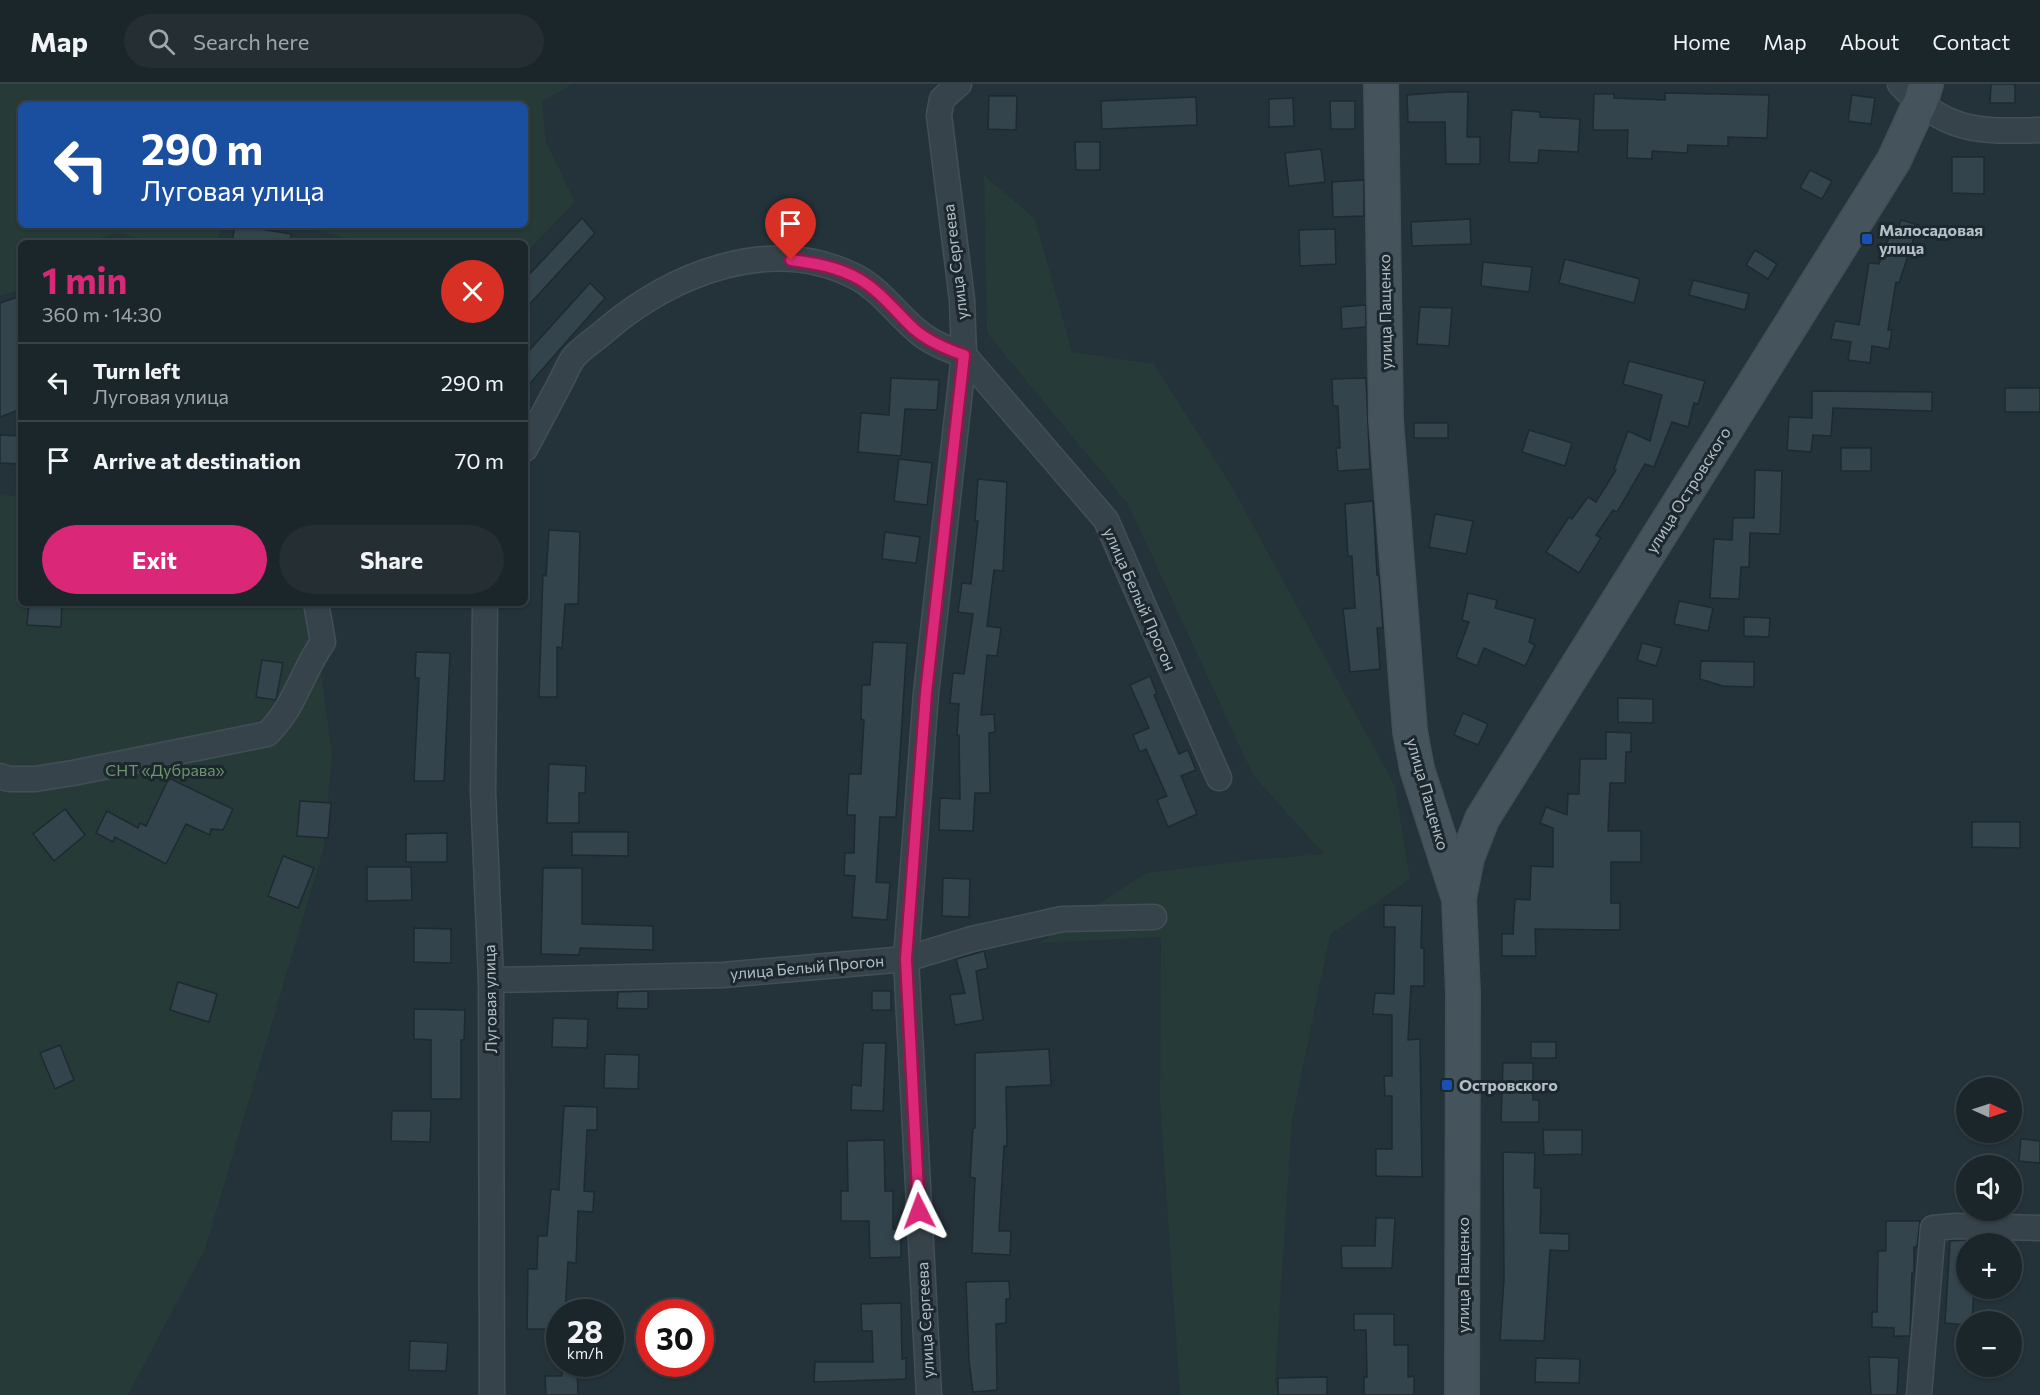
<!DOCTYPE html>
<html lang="en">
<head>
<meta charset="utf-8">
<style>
  body { margin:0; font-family:Commissioner,sans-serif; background:#242e33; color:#f1f3f6; height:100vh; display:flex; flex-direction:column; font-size:22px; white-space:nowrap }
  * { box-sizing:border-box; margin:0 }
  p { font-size:20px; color:#a0a5a9 }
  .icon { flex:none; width:33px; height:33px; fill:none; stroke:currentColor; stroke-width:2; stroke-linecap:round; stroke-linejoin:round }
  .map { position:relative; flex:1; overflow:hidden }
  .drawer { position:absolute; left:18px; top:156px; width:510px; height:366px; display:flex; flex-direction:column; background:#1b262b; border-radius:9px; box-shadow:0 2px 4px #0004,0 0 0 2px #394347 }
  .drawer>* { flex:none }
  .hud { position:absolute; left:18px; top:18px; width:510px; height:126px; border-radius:9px; box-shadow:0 2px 4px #0004,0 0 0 2px #394347; background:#1a4fa0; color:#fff; overflow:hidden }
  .needle { width:39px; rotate:93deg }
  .tools { position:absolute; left:1956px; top:993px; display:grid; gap:12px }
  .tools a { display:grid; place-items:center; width:66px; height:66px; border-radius:50%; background:#1b262b; box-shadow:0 2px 4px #0004,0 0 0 2px #394347; font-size:30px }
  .speed { position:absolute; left:546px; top:1215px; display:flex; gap:12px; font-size:30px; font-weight:700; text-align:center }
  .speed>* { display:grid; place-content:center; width:78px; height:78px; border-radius:50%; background:#1b262b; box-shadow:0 2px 4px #0004,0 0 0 2px #394347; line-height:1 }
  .speed small { font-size:15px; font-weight:400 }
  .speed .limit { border:9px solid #d22; background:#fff; color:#111 }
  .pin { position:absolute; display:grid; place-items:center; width:51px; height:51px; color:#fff; margin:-62px -26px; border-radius:50% 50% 50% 0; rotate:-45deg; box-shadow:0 0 6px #0007 }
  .pin .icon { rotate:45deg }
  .me { position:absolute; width:66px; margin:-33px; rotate:357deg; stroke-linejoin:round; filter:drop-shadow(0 0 4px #0008) }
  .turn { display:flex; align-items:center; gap:21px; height:126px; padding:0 24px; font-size:27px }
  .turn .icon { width:78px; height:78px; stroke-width:2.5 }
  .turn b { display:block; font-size:42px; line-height:51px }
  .round { display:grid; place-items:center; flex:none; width:63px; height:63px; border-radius:32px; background:#242e33 }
  .head { display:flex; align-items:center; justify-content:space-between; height:102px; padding:0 24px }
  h1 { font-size:36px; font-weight:700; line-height:45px; color:#db2777 }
  .cta { display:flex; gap:12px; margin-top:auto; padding:12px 24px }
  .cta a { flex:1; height:69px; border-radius:36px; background:#db2777; color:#fff; font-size:24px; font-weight:700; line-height:69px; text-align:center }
  .cta a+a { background:#242e33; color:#f1f3f6 }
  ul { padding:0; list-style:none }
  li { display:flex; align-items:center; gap:18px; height:78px; padding:0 24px; border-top:2px solid #394347 }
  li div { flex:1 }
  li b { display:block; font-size:22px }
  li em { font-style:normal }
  header { display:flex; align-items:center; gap:36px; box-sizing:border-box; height:84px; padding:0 30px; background:#1b262b; border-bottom:2px solid #394347 }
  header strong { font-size:28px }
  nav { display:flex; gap:33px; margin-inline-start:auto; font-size:21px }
  .search { width:420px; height:54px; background:#242e33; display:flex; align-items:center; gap:15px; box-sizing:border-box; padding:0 21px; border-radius:33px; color:#a0a5a9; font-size:22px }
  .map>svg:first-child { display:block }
</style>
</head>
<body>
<header>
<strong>Map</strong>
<div class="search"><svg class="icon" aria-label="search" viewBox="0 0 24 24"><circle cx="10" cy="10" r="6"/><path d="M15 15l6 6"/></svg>Search here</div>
<nav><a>Home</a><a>Map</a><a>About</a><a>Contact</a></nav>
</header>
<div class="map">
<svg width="2040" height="1311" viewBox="0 0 2040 1311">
  <rect width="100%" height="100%" fill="#243239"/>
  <!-- green -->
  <g fill="#263a38">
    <path d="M0 0H572L542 18 546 58 575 118 525 170V159H350L351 155 294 141H525V21H21V141H225L215 159H160L117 149 81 159H21V205L0 212Z"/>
    <path d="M984 91 1035 135 1072 268 1154 280 1231 401 1395 702 1410 795 1330 851 1292 1036 1275 1297 1279 1311H1180L1160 1018 1161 853 1039 859 1146 789 1252 776 1324 770 1253 691 1128 420 987 249Z"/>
    <path d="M3 411 21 412V519H312L332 671 324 763 205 1165 128 1311H0V412Z"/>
  </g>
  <!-- building -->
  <g fill="#33444d" stroke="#1e2a31" stroke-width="1.5">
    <path d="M1991 0H2015V19H1990Z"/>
    <path d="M1448 8H1468L1467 53H1480V80H1446L1445 38H1408L1407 11Z"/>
    <path d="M1665 9 1769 11 1767 54 1728 53V62L1688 61 1687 69 1652 67V75L1627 74 1628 46H1593L1594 10H1614V14L1665 16Z"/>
    <path d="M1852 11 1875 14 1871 40 1848 37Z"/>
    <path d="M989 12H1017L1016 46 988 45Z"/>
    <path d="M1196 13 1197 41 1102 45 1101 17Z"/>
    <path d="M1293 14 1294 42 1269 43V15Z"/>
    <path d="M1330 17H1355V45H1331Z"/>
    <path d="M1512 26 1540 28V33L1580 35 1578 68 1539 66 1538 79 1509 78Z"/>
    <path d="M1075 58H1100V86H1076Z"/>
    <path d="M1321 65 1325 98 1289 102 1285 69Z"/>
    <path d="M1952 73H1984V110L1952 109Z"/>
    <path d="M1810 86 1832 97 1822 115 1800 104Z"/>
    <path d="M1364 96V132L1333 133 1332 98Z"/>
    <path d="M582 134 595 149 525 225V195Z"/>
    <path d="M1470 135 1471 160 1412 162 1411 138Z"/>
    <path d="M1901 136 1918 141 1899 199 1896 198 1888 246H1892L1889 265 1872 262 1870 279 1848 276 1851 258 1831 255 1835 237 1859 241 1869 179 1879 180 1890 151 1895 153Z"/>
    <path d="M235 141 291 150 290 159H232Z"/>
    <path d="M1335 145 1336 180 1300 182 1299 146Z"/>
    <path d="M1755 166 1777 180 1768 195 1746 181Z"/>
    <path d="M1565 175 1640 195 1634 219 1559 199Z"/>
    <path d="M1483 178 1532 183 1529 208 1481 202Z"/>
    <path d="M1693 196 1749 210 1745 226 1689 211Z"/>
    <path d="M590 199 605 214 525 305V271Z"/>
    <path d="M21 212V325L0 333V219Z"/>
    <path d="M1366 221V243L1342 245 1341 223Z"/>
    <path d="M1420 223 1452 224 1449 262 1417 260Z"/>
    <path d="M1629 277 1705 297 1698 320 1694 319 1688 343 1672 338 1654 383 1645 380 1617 428 1613 426 1596 451 1601 454 1579 489 1546 468 1569 433 1572 435 1588 413 1596 418 1616 386 1614 385 1628 347 1650 357 1662 311 1623 300Z"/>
    <path d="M891 294 939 296 937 326 905 325 901 372 858 368 861 329 889 331Z"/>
    <path d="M1366 294 1370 385 1338 387 1336 364H1340L1338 322H1333L1332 295Z"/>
    <rect x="2005" y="304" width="35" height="24"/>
    <path d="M1812 307 1932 308V327L1833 324 1831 352 1813 351 1811 368 1787 366 1789 333 1812 334Z"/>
    <rect x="1414" y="339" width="34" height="15"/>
    <path d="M1529 346 1572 359 1565 382 1522 368Z"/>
    <path d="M0 351 21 352V380L0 379Z"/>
    <rect x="1841" y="364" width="30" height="23"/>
    <path d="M899 375 932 379 927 421 894 417Z"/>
    <path d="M1755 386 1782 387 1780 450 1750 449 1749 483H1741L1739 515 1710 514 1714 455 1732 456 1733 434H1754Z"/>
    <path d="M978 395 1007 398 1003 487 994 486 987 542 1001 544 997 572 987 571 981 631 994 630 995 648 989 649 990 709H975L973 747 939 746 940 714 960 715 959 651H957L959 620 950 619 953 589 964 590 973 530 958 528 962 499 971 500 978 437H975Z"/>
    <path d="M1373 417 1377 491H1379L1383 544H1377L1380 585 1350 588 1343 525 1355 524 1352 472H1348L1345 420Z"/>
    <path d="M1435 430 1473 437 1466 470 1429 463Z"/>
    <path d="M549 446 580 448 578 520H565L562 564 557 563V613H539L543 491 546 492Z"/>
    <path d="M885 448 920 453 916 479 882 475Z"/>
    <path d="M1468 509 1497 516 1495 524 1535 535 1529 558 1535 561 1525 582 1484 564 1477 582 1456 573 1469 538 1462 536Z"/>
    <path d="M1679 517 1713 524 1708 547 1674 540Z"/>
    <path d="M29 519H62L61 543 27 541Z"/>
    <path d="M1744 533 1770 534 1769 553 1744 552Z"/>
    <path d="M873 558 907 559 896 733H880L876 798 890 799 887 836 852 833 855 792 844 791 845 769H854L855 731H847L849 690H861L864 636 861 635 862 601H870Z"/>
    <path d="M1642 559 1662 564 1656 582 1637 576Z"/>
    <path d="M416 568 450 569 444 697H414L419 594H415Z"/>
    <path d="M262 576 283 579 276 616 256 613Z"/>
    <path d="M1701 577 1754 578V603L1723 602 1700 595Z"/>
    <path d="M1150 592 1157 610 1154 611 1179 670 1188 666 1196 686 1181 692 1197 730 1168 743 1157 716 1167 712 1146 665 1140 668 1133 651 1149 644 1130 601Z"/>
    <path d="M1618 614 1653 615V639L1618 638Z"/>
    <path d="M1463 629 1488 640 1478 661 1454 651Z"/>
    <path d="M1606 648 1631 649V668H1626L1625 699H1610L1608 747H1641V778H1611V819H1620V846L1535 845 1536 872H1502V850H1513L1515 815 1530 816 1531 782 1553 783V744L1540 739 1546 723 1567 731 1568 710H1579L1580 675H1606Z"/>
    <path d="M549 680 586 682 585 709H579V739H547Z"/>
    <path d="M169 694 233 725 223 746 211 745 210 751 186 740 166 780 115 753 113 758 96 749 107 727 138 744 140 739 146 742Z"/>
    <path d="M300 717 331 719 328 754 297 752Z"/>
    <path d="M65 725 85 751 54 777 33 750Z"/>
    <path d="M1972 738H2020V764L1972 763Z"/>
    <path d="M572 748H628V772L572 771Z"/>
    <path d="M447 749V778H406V750Z"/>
    <path d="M283 772 314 784 298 824 268 812Z"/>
    <path d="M367 783H411L412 816 367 817Z"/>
    <path d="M543 784H582V840L653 842V866L580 864 579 871 541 870Z"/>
    <path d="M943 794 970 795 969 833 942 832Z"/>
    <path d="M1384 821 1422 822 1421 864H1424V902H1411L1408 956 1420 955 1422 1093 1376 1092V1065H1392V1012H1385L1384 992H1392V931L1373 930 1375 909 1394 910 1395 843H1384Z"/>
    <path d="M414 844 451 845V879L414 878Z"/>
    <path d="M984 867 988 884 976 887 983 936 955 941 950 911 965 909 956 875Z"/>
    <path d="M178 898 217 910 209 938 170 926Z"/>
    <path d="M648 907V925L617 924 618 908Z"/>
    <rect x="872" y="907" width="19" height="19"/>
    <path d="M414 925 465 926 464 956H461V1015H431V956L414 955Z"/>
    <path d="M553 934 588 935 587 964 552 963Z"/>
    <rect x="1531" y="958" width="25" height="16"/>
    <path d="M863 959H886L883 1027 851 1026 852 1001 861 1002Z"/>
    <path d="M60 961 74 996 55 1005 40 969Z"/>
    <path d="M1049 965 1051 1001 1006 1003 1007 1062H1004L999 1147H1011L1010 1171 972 1169 975 1094 970 1093 973 1044H975V969Z"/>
    <path d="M605 970 639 971 638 1005 604 1004Z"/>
    <path d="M1503 979H1533V1016H1539V1038H1501Z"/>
    <path d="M564 1022 597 1023V1046H587L584 1107 594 1108 593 1128 578 1127 576 1179 568 1178 565 1228H560V1245H527L528 1185H537L538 1152H547L551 1105 559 1106Z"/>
    <path d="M392 1027H431L430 1058 391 1057Z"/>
    <path d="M1543 1046H1582V1070L1544 1071Z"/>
    <path d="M2021 1055 2040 1057V1079L2019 1077Z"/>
    <path d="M884 1056 885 1107H893V1145H901V1173L870 1174 869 1137H841V1107H848L847 1057Z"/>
    <path d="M1503 1068 1535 1069 1534 1104H1541L1540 1149 1569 1150V1167L1550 1166 1544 1257 1500 1256 1504 1195Z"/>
    <path d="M1376 1134H1395L1392 1184H1342L1341 1162H1375Z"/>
    <path d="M1886 1137H1920L1917 1163H1914V1189H1912L1910 1252H1894V1244L1872 1243V1228H1877L1878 1167H1886Z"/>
    <path d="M1966 1156V1204H1974L1972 1238H1966V1241L1945 1239 1950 1157Z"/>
    <path d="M1009 1197 1010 1215H1006V1239L996 1240 997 1306 973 1308 969 1276 966 1198Z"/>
    <path d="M901 1219 902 1275 906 1274V1295L814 1298 815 1278H873L872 1247H862L861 1220Z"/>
    <path d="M1354 1230H1394V1261H1408V1293L1414 1292V1311H1364V1293H1367L1366 1246H1354Z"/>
    <path d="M410 1257 448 1259 446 1287 409 1286Z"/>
    <path d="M1869 1273 1899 1274 1897 1311H1871Z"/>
    <path d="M1536 1274 1580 1275 1579 1299 1535 1298Z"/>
    <path d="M563 1280H577L578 1311H546L545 1292H562Z"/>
    <path d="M1327 1293V1311H1278V1294Z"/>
  </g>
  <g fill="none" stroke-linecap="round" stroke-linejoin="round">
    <defs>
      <g id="street">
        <path d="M1900 0C1945 48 1978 48 2040 46"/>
        <path d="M525 365C536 344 548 322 559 301 564 292 568 281 574 273 583 263 596 255 606 246 672 189 774 149 858 194 881 207 896 229 916 246 929 258 947 265 964 271L1106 436 1219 694"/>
        <path d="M485 519 483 708 491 896 492 1311"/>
        <path d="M0 692 9 695H35L73 689 267 650C296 622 300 591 323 558L316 519"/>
        <path d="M491 896 723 891 906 875 972 855 1062 835 1154 833"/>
        <path d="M929 1311 906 875 926 609 964 271 962 216 939 31 942 15 959 0"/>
        <path d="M1919 1311 1933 1144 1956 1142 2040 1144"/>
      </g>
      <g id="secondary">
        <path d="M1381 0 1386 336 1410 647 1417 685 1459 815 1463 909 1462 1311"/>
        <path d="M1459 814 1467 774 1482 735 1894 76 1921 17 1926 0"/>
      </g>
    </defs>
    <!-- street casing -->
    <use href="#street" stroke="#434f56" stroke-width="27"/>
    <!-- secondary casing -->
    <use href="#secondary" stroke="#434f56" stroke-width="36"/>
    <!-- street -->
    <use href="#street" stroke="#37434a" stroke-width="24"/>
    <!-- secondary -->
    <use href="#secondary" stroke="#45545c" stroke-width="33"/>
  </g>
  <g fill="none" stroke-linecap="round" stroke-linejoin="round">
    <defs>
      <path id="route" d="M791 176C814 179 838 183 859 195 880 207 896 228 914 245 928 257 946 265 964 271L926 609 906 875 919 1127"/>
    </defs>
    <!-- route casing -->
    <use href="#route" stroke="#8e194d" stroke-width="15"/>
    <!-- route -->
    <use href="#route" stroke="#db2777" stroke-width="10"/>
  </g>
  <!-- markers -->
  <g fill="#1a4fb4" stroke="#1c282e" stroke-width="2">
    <rect x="1861" y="149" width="12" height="12" rx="3"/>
    <rect x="1441" y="995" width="12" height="12" rx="3"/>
  </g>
  <g text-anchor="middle" stroke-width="6" stroke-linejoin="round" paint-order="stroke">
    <!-- poi labels -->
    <g font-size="16" font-weight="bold" fill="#b2bec6" stroke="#1c282e" text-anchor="start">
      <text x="1879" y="152">Малосадовая<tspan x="1879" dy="18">улица</tspan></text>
      <text x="1459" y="1007">Островского</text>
    </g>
    <!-- street labels -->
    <g font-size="16" fill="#b2bec6" stroke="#1c282e">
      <text transform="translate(955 178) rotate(-97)" y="6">улица Сергеева</text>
      <text transform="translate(1385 228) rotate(-91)" y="6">улица Пащенко</text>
      <text transform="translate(1688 406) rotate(-58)" y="6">улица Островского</text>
      <text transform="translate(1140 515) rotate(66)" y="6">улица Белый Прогон</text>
      <text transform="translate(1428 710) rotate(74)" y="6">улица Пащенко</text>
      <text transform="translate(807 883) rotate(-5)" y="6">улица Белый Прогон</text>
      <text transform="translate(490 915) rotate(-91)" y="6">Луговая улица</text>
      <text transform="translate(1463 1191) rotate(-90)" y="6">улица Пащенко</text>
      <text transform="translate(925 1236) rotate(-93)" y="6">улица Сергеева</text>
    </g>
    <!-- park labels -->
    <g font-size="16" fill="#6c956b" stroke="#1c282e">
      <text x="165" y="692">СНТ «Дубрава»</text>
    </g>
  </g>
</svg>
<div class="tools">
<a><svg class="needle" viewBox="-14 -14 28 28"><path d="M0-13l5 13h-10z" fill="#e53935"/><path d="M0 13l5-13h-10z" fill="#a0a5a9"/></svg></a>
<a><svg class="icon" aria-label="sound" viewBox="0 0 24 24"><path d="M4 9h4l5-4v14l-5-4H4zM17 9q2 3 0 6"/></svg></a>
<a>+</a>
<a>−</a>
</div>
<div class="speed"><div>28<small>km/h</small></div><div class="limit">30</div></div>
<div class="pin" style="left:791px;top:176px;background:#d93025"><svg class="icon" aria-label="arrive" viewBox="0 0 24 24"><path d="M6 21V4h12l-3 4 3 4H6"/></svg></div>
<svg class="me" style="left:919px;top:1127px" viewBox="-20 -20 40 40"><path d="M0-17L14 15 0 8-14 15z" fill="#db2777" stroke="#fff" stroke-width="4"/></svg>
<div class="hud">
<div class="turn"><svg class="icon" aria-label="left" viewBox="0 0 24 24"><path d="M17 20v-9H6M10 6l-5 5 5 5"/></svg><div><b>290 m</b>Луговая улица</div></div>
</div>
<section class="drawer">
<div class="head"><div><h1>1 min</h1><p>360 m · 14:30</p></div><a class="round" style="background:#d93025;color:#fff"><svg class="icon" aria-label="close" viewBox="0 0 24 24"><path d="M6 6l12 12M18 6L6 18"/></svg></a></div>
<ul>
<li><svg class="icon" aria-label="left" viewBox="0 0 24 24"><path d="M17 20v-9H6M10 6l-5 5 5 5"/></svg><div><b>Turn left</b><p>Луговая улица</p></div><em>290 m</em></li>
<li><svg class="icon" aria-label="arrive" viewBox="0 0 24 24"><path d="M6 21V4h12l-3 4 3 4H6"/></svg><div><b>Arrive at destination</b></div><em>70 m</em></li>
</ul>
<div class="cta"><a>Exit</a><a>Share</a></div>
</section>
</div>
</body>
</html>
